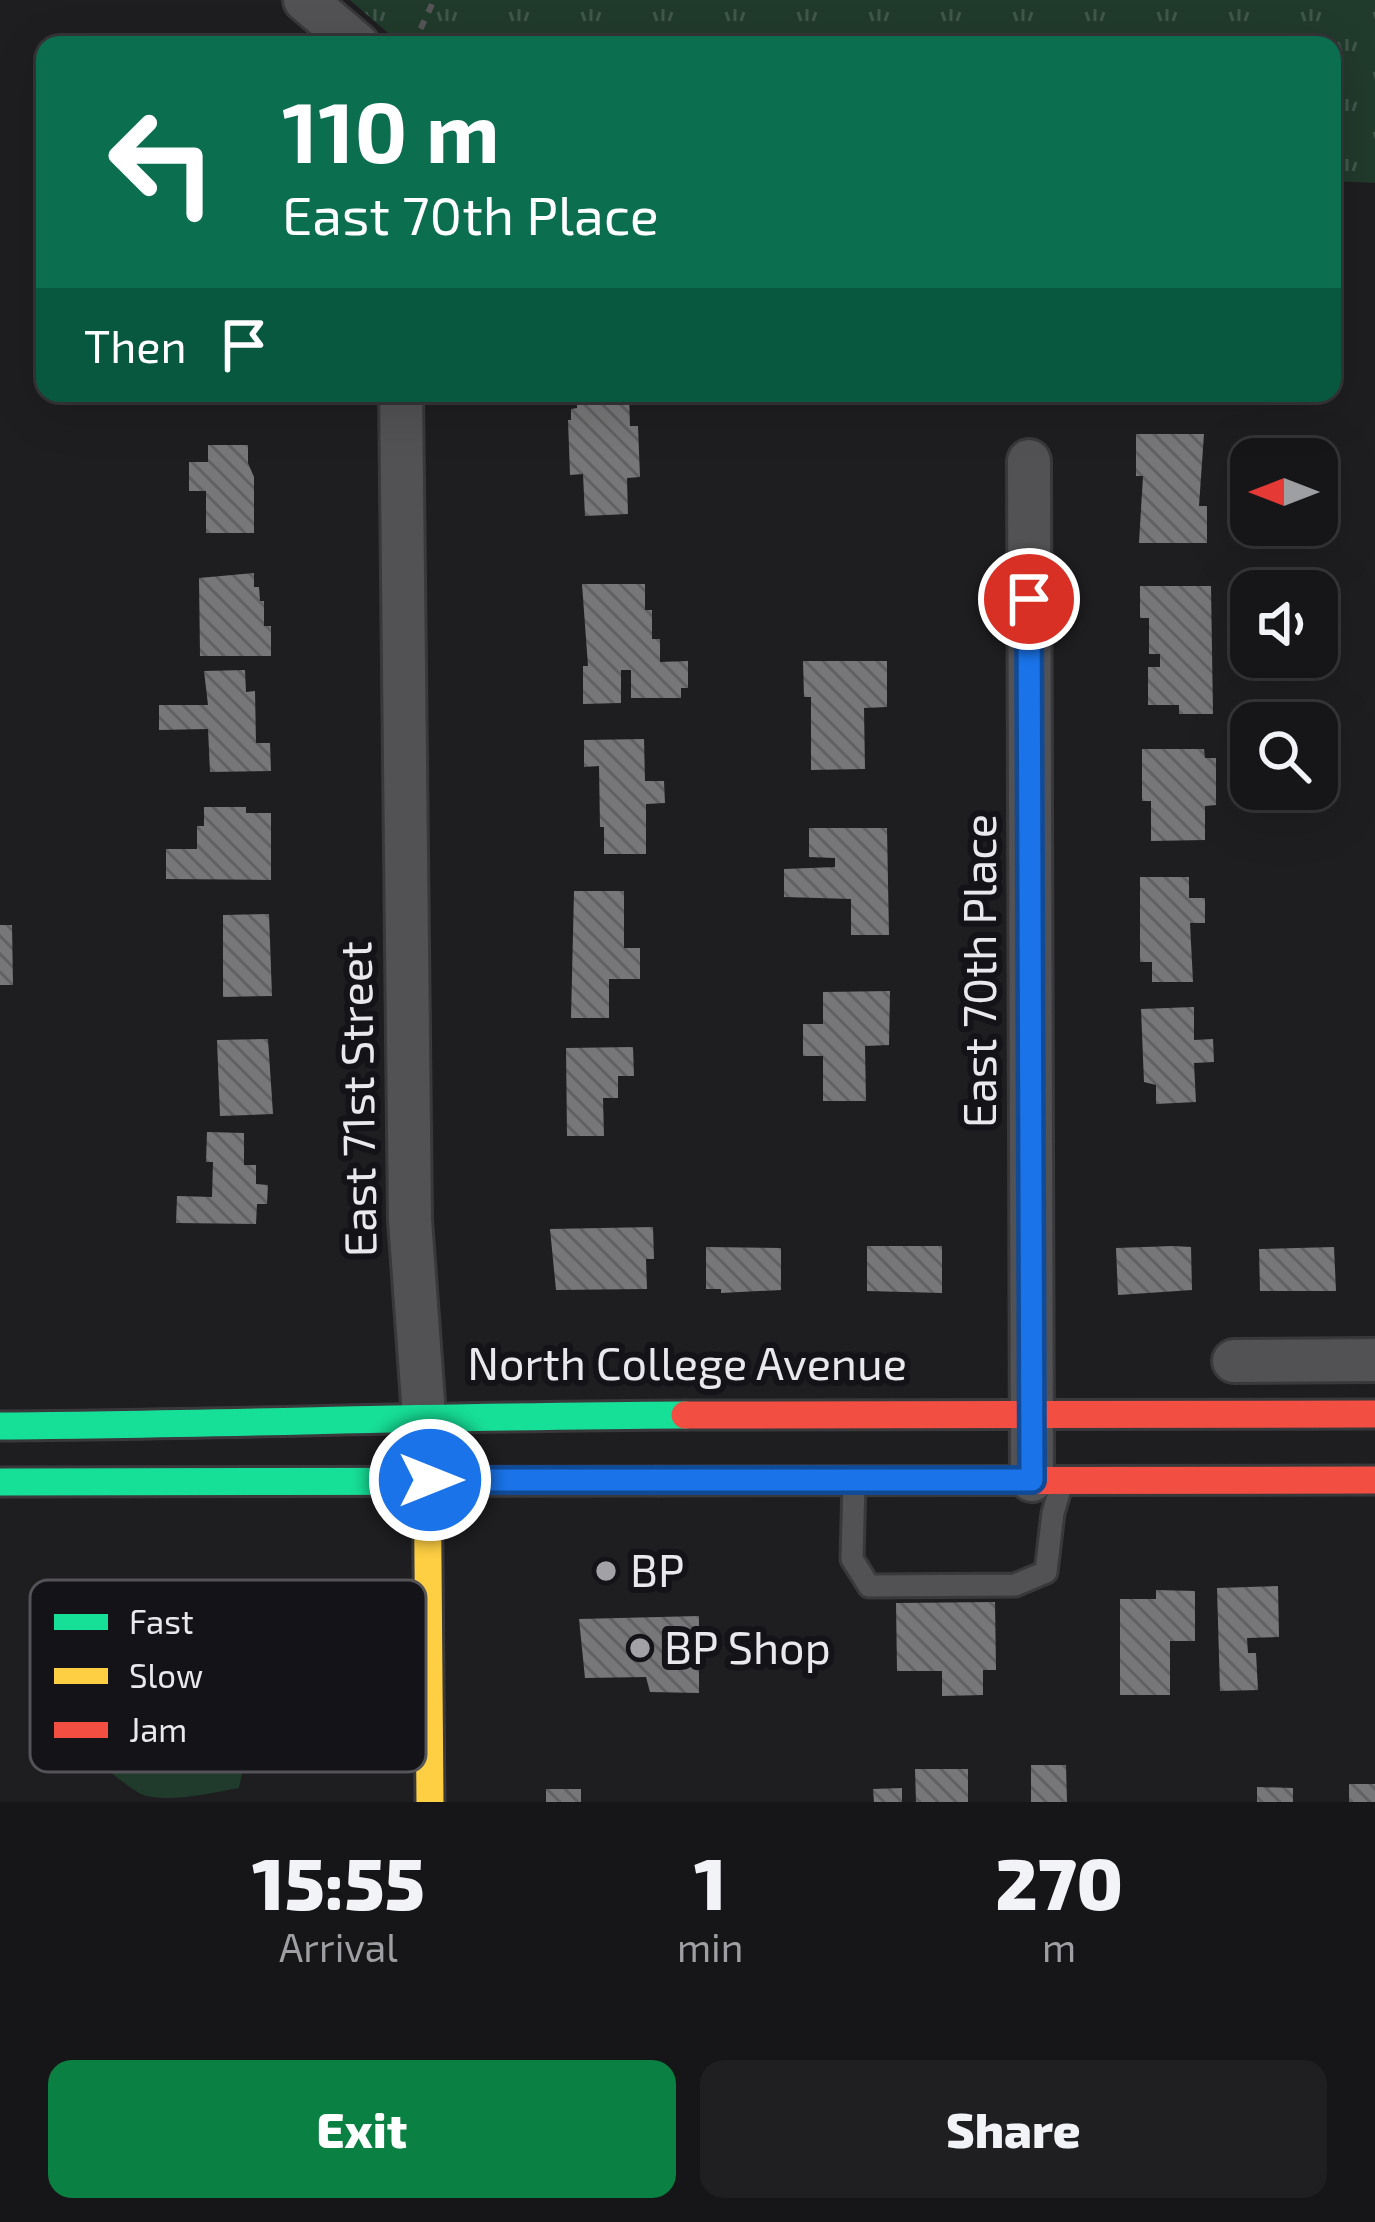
<!DOCTYPE html>
<html lang="en">
<head>
<meta charset="utf-8">
<style>
  body { margin:0; font-family:"Exo 2",sans-serif; background:#1f1f21; color:#f1f3f6; height:100vh; display:flex; flex-direction:column; font-size:45px; white-space:nowrap }
  * { box-sizing:border-box; margin:0 }
  p { font-size:39px; color:#9e9fa2 }
  .icon { flex:none; width:66px; height:66px; fill:none; stroke:currentColor; stroke-width:2; stroke-linecap:round; stroke-linejoin:round }
  .map { position:relative; height:1802px; overflow:hidden }
  .panel { display:flex; flex-direction:column; background:#161618; flex:1 }
  .panel>* { flex:none }
  .guide { position:absolute; left:36px; top:36px; width:1305px; height:366px; border-radius:24px; box-shadow:0 12px 48px #0002,0 0 0 3px #353537; background:#0b6e4f; color:#fff; overflow:hidden }
  .needle { width:78px; rotate:270deg }
  .tools { position:absolute; left:1230px; top:438px; display:grid; gap:24px }
  .tools a { display:grid; place-items:center; width:108px; height:108px; border-radius:24px; background:#161618; box-shadow:0 12px 48px #0002,0 0 0 3px #353537; font-size:60px }
  .pin { position:absolute; display:grid; place-items:center; width:102px; height:102px; color:#fff; margin:-51px; border:6px solid #fff; border-radius:50%; box-shadow:0 3px 12px #0007 }
  .me { position:absolute; width:132px; margin:-66px; rotate:90deg; stroke-linejoin:round; filter:drop-shadow(0 0 9px #0008) }
  .turn { display:flex; align-items:center; gap:42px; height:252px; padding:0 48px; font-size:54px }
  .turn .icon { width:156px; height:156px; stroke-width:2.5 }
  .turn b { display:block; font-size:84px; line-height:102px }
  .then { display:flex; align-items:center; height:114px; padding:0 48px; background:#0003; gap:24px; font-size:45px }
  .eta { display:flex; justify-content:space-evenly; align-items:center; height:204px; text-align:center }
  .eta b { font-size:72px; font-weight:800; line-height:84px }
  .action { display:flex; gap:24px; margin-top:auto; padding:24px 48px }
  .action a { flex:1; height:138px; border-radius:24px; background:#0b8043; color:#fff; font-size:48px; font-weight:800; line-height:138px; text-align:center }
  .action a+a { background:#1f1f21; color:#f1f3f6 }
  .map>svg:first-child { display:block }
</style>
</head>
<body>
<div class="map">
<svg width="1375" height="1802" viewBox="0 0 1375 1802">
  <defs>
    <pattern id="park-tufts" width="24" height="20" patternUnits="userSpaceOnUse" patternTransform="scale(3)"><rect width="24" height="20" fill="#203a2c"/><path d="M3 7l-1-3M5 7V3M7 7l1-3M15 17l-1-3M17 17v-4M19 17l1-3" fill="none" stroke="#40564b"/></pattern>
    <pattern id="building-back-hatch" width="6" height="6" patternUnits="userSpaceOnUse" patternTransform="scale(3)"><rect width="6" height="6" fill="#777678"/><path d="M-1 5l2 2M0 0l6 6M5-1l2 2" fill="none" stroke="#616062"/></pattern>
  </defs>
  <rect width="100%" height="100%" fill="#1e1d20"/>
  <!-- park -->
  <path fill="url(#park-tufts)" d="M350 0H1375V183L1332 181V45H402Z"/>
  <!-- pitch -->
  <path fill="#203a2c" d="M245 1598 273 1623 239 1788C210 1793 176 1802 147 1796 138 1794 130 1787 123 1782 68 1744 71 1694 76 1632Z"/>
  <!-- building -->
  <g fill="url(#building-back-hatch)">
    <path d="M577 393H629L630 426H638L640 477 627 478 628 514 585 516 583 474 570 475 568 420H571V409L577 408Z"/>
    <path d="M1136 434H1204L1199 506H1207V543H1139L1143 476H1136Z"/>
    <path d="M208 445H248V463L254 477V533H206V491H189V462H208Z"/>
    <path d="M254 573V587H259L260 601H264V626H271V656H200L199 578Z"/>
    <path d="M582 584H645V610H652V639H660V662L688 661V688H681V698H631V670H621V703L583 704V666H588Z"/>
    <path d="M1140 586H1211L1213 714H1179V705H1148V667H1160V654H1149V618H1140Z"/>
    <path d="M803 661H887V707L864 708 865 769 811 770V697H804Z"/>
    <path d="M245 670 246 692 255 691 256 743H270L271 771 210 772 208 729 159 730V705H208L204 671Z"/>
    <path d="M644 739 645 781H664L665 803 646 804V854H604V827H600L599 766 584 767V740Z"/>
    <path d="M1142 749H1204L1205 758H1216V805L1205 806V840L1151 841V801H1142Z"/>
    <path d="M204 807H246V813H271V880L166 879V849H197V826H204Z"/>
    <path d="M809 828H887L889 935H851V899L784 897V869L835 867V858L809 857Z"/>
    <path d="M1140 877H1189V898H1205V923H1190L1193 982H1152V962H1140Z"/>
    <path d="M574 891H624V948H640V979H609V1018H571Z"/>
    <path d="M269 914 272 996 223 997V915Z"/>
    <path d="M0 925H12L13 985H0Z"/>
    <path d="M890 991 889 1045 865 1046 866 1101H823V1056H803V1024H823V992Z"/>
    <path d="M1194 1007V1040L1213 1039 1214 1062 1194 1063 1196 1102 1156 1104V1085L1144 1082 1141 1009Z"/>
    <path d="M268 1039 273 1114 220 1116 217 1040Z"/>
    <path d="M633 1047 634 1076H618V1098H603L604 1136H567L566 1048Z"/>
    <path d="M207 1132 244 1133V1165H256V1184L268 1185 267 1204H257L256 1224 176 1223 177 1196 212 1197 213 1162H206Z"/>
    <path d="M653 1227 654 1259H646L647 1289 556 1290 550 1229Z"/>
    <path d="M867 1246H942V1293L867 1291Z"/>
    <path d="M1173 1246 1191 1247 1192 1290 1118 1295 1116 1248Z"/>
    <path d="M706 1247 781 1248V1290L721 1293V1289H706Z"/>
    <path d="M1334 1247 1336 1291H1260L1259 1249Z"/>
    <path d="M1278 1586 1279 1637 1247 1638 1248 1653H1256L1258 1690 1220 1691 1217 1588Z"/>
    <path d="M1156 1590 1195 1591V1641H1170V1695H1120V1599H1156Z"/>
    <path d="M995 1602 996 1670H983V1695L942 1696V1671H897L896 1603Z"/>
    <path d="M699 1616V1693L650 1692 646 1677 585 1678 579 1619Z"/>
    <path d="M1031 1765H1066L1067 1802H1031Z"/>
    <path d="M915 1769H968V1802H916Z"/>
    <rect x="1349" y="1784" width="26" height="18"/>
    <path d="M1257 1787 1293 1788V1802H1257Z"/>
    <path d="M902 1788V1802H874L873 1789Z"/>
    <rect x="546" y="1789" width="35" height="13"/>
  </g>
  <g fill="none" stroke-linecap="round" stroke-linejoin="round">
    <defs>
      <path id="lane" d="M854 1482 852 1559 869 1586 1015 1585 1046 1572 1053 1513 1061 1486"/>
      <g id="street">
        <path d="M305 0 358 45"/>
        <path d="M401 393 410 1220 424 1416"/>
        <path d="M1029 461 1032 1480"/>
        <path d="M1234 1361 1375 1360"/>
      </g>
      <g id="fast">
        <path d="M0 1426C228 1424 456 1416 685 1415"/>
        <path d="M0 1482 658 1481"/>
      </g>
      <path id="slow" d="M427 1444 430 1802"/>
      <g id="jam">
        <path d="M685 1415 1375 1414"/>
        <path d="M658 1481 1375 1480"/>
      </g>
    </defs>
    <!-- lane casing -->
    <use href="#lane" stroke="#39383b" stroke-width="27"/>
    <!-- street casing -->
    <use href="#street" stroke="#39383b" stroke-width="48"/>
    <!-- fast casing -->
    <use href="#fast" stroke="#39383b" stroke-width="33"/>
    <!-- slow casing -->
    <use href="#slow" stroke="#39383b" stroke-width="33"/>
    <!-- jam casing -->
    <use href="#jam" stroke="#39383b" stroke-width="33"/>
    <!-- path -->
    <path stroke="#555457" stroke-width="6" stroke-dasharray="9 9" stroke-linecap="butt" d="M413 45 434 0"/>
    <!-- lane -->
    <use href="#lane" stroke="#525154" stroke-width="21"/>
    <!-- street -->
    <use href="#street" stroke="#525154" stroke-width="42"/>
    <!-- fast -->
    <use href="#fast" stroke="#16e098" stroke-width="27"/>
    <!-- slow -->
    <use href="#slow" stroke="#ffcf43" stroke-width="27"/>
    <!-- jam -->
    <use href="#jam" stroke="#f24e42" stroke-width="27"/>
  </g>
  <g fill="none" stroke-linecap="round" stroke-linejoin="round">
    <defs>
      <path id="route" d="M430 1480H1032L1029 599"/>
    </defs>
    <!-- route casing -->
    <use href="#route" stroke="#114b97" stroke-width="30"/>
    <!-- route -->
    <use href="#route" stroke="#1a73e8" stroke-width="21"/>
  </g>
  <!-- markers -->
  <g fill="#a2a1a5" stroke="#141318" stroke-width="4.5">
    <circle cx="606" cy="1571" r="12"/>
    <circle cx="640" cy="1648" r="12"/>
  </g>
  <g text-anchor="middle" stroke-width="12" stroke-linejoin="round" paint-order="stroke">
    <!-- street labels -->
    <g font-size="45" fill="#e9e8ec" stroke="#141318">
      <text transform="translate(980 971) rotate(-90)" y="16">East 70th Place</text>
      <text transform="translate(358 1099) rotate(-91)" y="16">East 71st Street</text>
      <text x="687" y="1380">North College Avenue</text>
    </g>
    <!-- poi labels -->
    <g font-size="45" fill="#e9e8ec" stroke="#141318" text-anchor="start">
      <text x="630" y="1587">BP</text>
      <text x="664" y="1664">BP Shop</text>
    </g>
  </g>
  <!-- legend -->
  <rect x="30" y="1580" width="396" height="192" rx="18" fill="#141318" stroke="#545358" stroke-width="3"/>
  <rect x="54" y="1614" width="54" height="16" fill="#16e098"/>
  <rect x="54" y="1668" width="54" height="16" fill="#ffcf43"/>
  <rect x="54" y="1722" width="54" height="16" fill="#f24e42"/>
  <g font-size="33" fill="#e9e8ec">
    <text x="129" y="1634">Fast</text>
    <text x="129" y="1688">Slow</text>
    <text x="129" y="1742">Jam</text>
  </g>
</svg>
<div class="tools">
<a><svg class="needle" viewBox="-14 -14 28 28"><path d="M0-13l5 13h-10z" fill="#e53935"/><path d="M0 13l5-13h-10z" fill="#9e9fa2"/></svg></a>
<a><svg class="icon" aria-label="sound" viewBox="0 0 24 24"><path d="M4 9h4l5-4v14l-5-4H4zM17 9q2 3 0 6"/></svg></a>
<a><svg class="icon" aria-label="search" viewBox="0 0 24 24"><circle cx="10" cy="10" r="6"/><path d="M15 15l6 6"/></svg></a>
</div>
<div class="pin" style="left:1029px;top:599px;background:#d93025"><svg class="icon" aria-label="arrive" viewBox="0 0 24 24"><path d="M6 21V4h12l-3 4 3 4H6"/></svg></div>
<svg class="me" style="left:430px;top:1480px" viewBox="-20 -20 40 40"><circle r="17" fill="#1a73e8" stroke="#fff" stroke-width="3"/><path d="M0-11L8 9 0 5-8 9z" fill="#fff"/></svg>
<div class="guide">
<div class="turn"><svg class="icon" aria-label="left" viewBox="0 0 24 24"><path d="M17 20v-9H6M10 6l-5 5 5 5"/></svg><div><b>110 m</b>East 70th Place</div></div>
<div class="then">Then<svg class="icon" aria-label="arrive" viewBox="0 0 24 24"><path d="M6 21V4h12l-3 4 3 4H6"/></svg></div>
</div>
</div>
<section class="panel">
<div class="eta">
<div><b>15:55</b><p>Arrival</p></div>
<div><b>1</b><p>min</p></div>
<div><b>270</b><p>m</p></div>
</div>
<div class="action"><a>Exit</a><a>Share</a></div>
</section>
</body>
</html>
